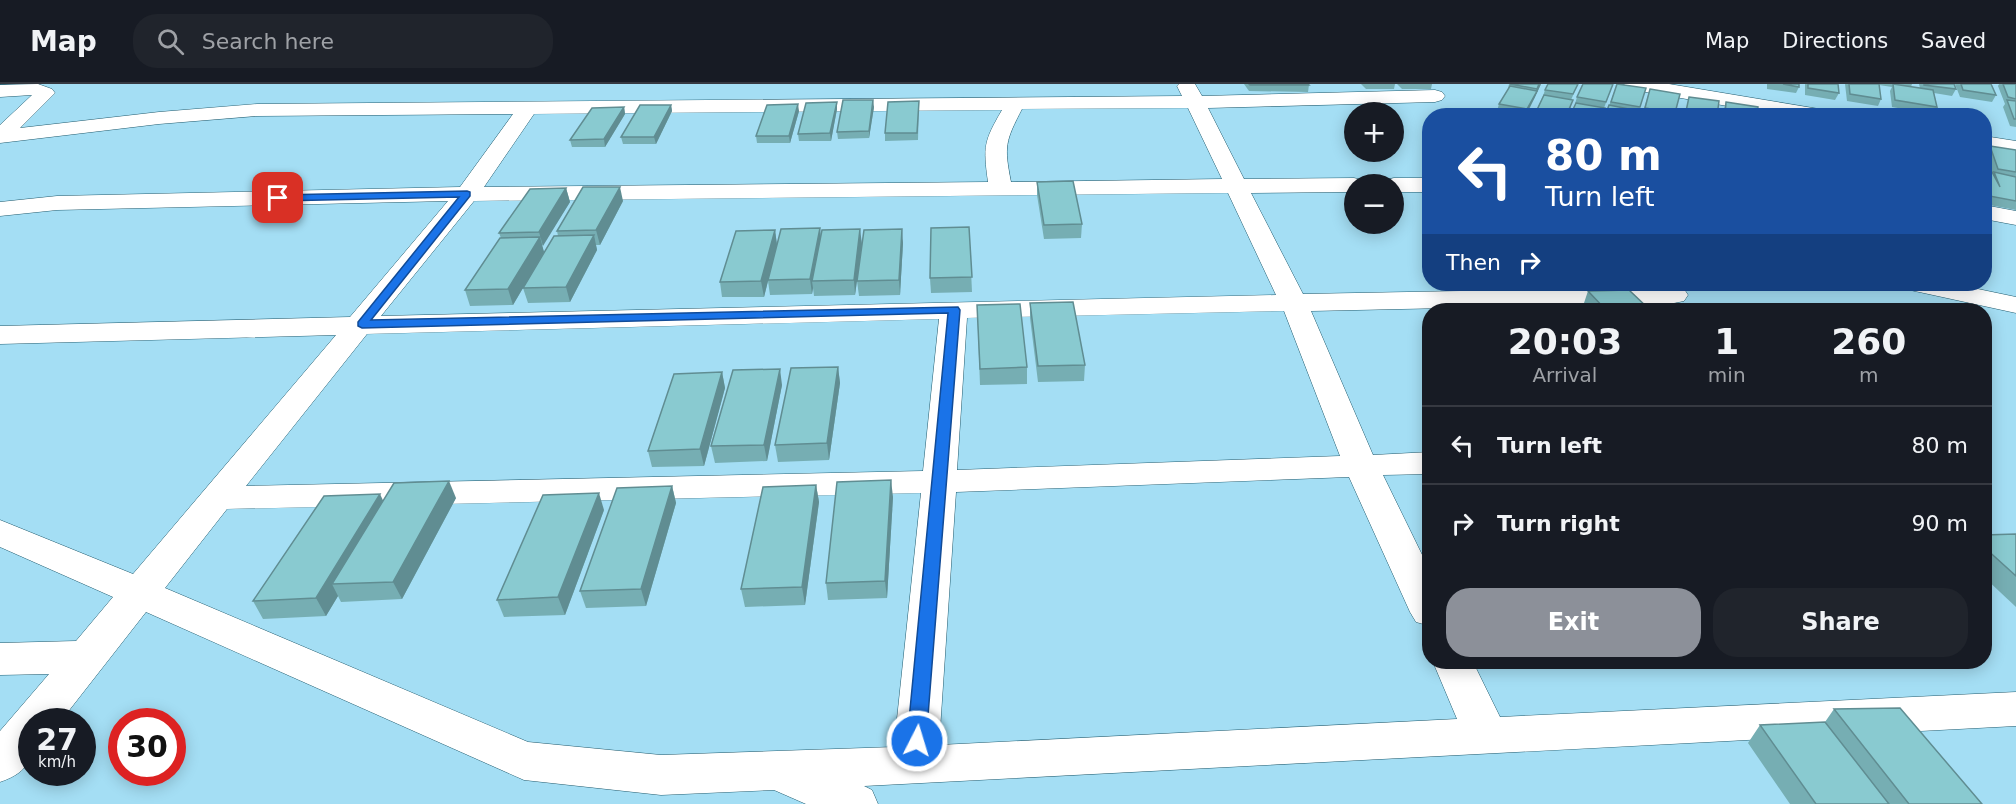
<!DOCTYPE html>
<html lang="en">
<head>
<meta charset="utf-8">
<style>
  body { margin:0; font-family:"DejaVu Sans",sans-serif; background:#20242c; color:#f1f3f6; height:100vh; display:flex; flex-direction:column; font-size:22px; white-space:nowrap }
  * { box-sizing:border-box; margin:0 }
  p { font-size:20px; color:#9ea1a6 }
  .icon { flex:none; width:33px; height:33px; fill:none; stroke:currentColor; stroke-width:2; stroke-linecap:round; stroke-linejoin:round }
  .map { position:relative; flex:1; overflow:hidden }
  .sheet { position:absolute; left:1422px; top:219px; width:570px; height:366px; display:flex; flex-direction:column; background:#171b24; border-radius:24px; box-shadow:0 3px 15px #0003 }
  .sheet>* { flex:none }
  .banner { position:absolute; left:1422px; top:24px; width:570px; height:183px; border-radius:24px; box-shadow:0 3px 15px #0003; background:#1a4fa0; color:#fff; overflow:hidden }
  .controls { position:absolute; left:1344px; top:18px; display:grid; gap:12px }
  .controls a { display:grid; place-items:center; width:60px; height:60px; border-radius:50%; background:#171b24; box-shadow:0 3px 15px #0003; font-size:30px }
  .speed { position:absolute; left:18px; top:624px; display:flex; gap:12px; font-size:30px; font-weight:700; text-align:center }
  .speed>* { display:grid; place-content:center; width:78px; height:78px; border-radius:50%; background:#171b24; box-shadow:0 3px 15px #0003; line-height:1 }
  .speed small { font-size:15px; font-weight:400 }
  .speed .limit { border:9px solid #d22; background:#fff; color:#111 }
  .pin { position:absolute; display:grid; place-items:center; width:51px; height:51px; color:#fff; margin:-26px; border-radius:12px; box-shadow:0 3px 9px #0006 }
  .me { position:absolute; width:66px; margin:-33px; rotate:5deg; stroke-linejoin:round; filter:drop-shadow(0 0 4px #0008) }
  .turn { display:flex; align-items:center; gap:21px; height:126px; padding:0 24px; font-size:27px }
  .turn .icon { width:78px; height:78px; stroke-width:2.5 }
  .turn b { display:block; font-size:42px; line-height:51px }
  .then { display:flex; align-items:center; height:57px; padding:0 24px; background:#0003; gap:12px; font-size:22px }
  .eta { display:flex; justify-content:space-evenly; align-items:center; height:102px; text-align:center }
  .eta b { font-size:36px; font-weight:700; line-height:42px }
  .cta { display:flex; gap:12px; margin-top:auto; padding:12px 24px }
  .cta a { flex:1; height:69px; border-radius:24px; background:#8c9099; color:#fff; font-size:24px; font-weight:700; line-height:69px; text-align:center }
  .cta a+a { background:#20242c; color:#f1f3f6 }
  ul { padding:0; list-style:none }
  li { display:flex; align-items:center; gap:18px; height:78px; padding:0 24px; border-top:2px solid #363941 }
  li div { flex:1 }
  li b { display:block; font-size:22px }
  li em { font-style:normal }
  header { display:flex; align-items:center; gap:36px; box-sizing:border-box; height:84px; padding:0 30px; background:#171b24; border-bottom:2px solid #363941 }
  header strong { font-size:28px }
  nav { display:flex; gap:33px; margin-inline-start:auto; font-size:21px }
  .search { width:420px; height:54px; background:#20242c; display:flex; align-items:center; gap:15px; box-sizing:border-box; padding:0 21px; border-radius:24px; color:#9ea1a6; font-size:22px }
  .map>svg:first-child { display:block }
</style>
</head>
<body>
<header>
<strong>Map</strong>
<div class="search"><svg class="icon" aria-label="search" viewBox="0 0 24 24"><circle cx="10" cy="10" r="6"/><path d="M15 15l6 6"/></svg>Search here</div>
<nav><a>Map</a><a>Directions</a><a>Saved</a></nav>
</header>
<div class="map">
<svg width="2016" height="720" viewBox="0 0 2016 720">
  <rect width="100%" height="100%" fill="#a4def4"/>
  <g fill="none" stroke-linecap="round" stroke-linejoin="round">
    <defs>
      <g id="minor">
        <path d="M38 0 52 5 55 9 20 44 159 28 257 20 1182 12 1177 2 1179 0H1195L1202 12 1435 6 1442 8 1445 12 1442 16 1435 18 1208 24 1244 95 1354 94 1362 96 1365 100H1354V108L1251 109 1303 210 1674 203 1684 205 1688 211 1684 217 1674 219 1311 227 1373 371 1430 368V390L1383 391 1430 487V542L1416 538 1410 528 1349 393 956 408 939 661 1457 635 1433 578H1473L1500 633 2016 608V642L864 702 872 706 878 720H806L774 706 661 711 524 696 146 528 60 638H32C32 670 35 686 0 698V647L49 590 0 591V559L76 557 113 513 0 463V436L133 490 336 251 0 260V242L350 233 448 117 57 126 0 132V118L57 112 460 103 513 30 257 32 159 40 0 59V41L32 11 0 13V1ZM1188 24 1222 95 1011 98C1004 62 1005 58 1022 25ZM1002 26C984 57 983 62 988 98L484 103 534 30ZM1228 109 1276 211 381 232 474 117ZM1284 227 1340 372 957 386 967 234ZM939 235 923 387 246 402 367 250ZM921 409 894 663 661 671 528 658 165 504 227 425Z"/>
        <path d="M1624 0H1669L1825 26 1832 28 1835 32H1786L1634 6 1627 4Z"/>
        <path d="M1984 52 2016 57V69L1984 64Z"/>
        <path d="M1394 94H1430V108H1394V100H1383L1386 96Z"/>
        <path d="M1984 121 2016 127V141L1984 135Z"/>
        <path d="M1906 200H1954L2016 213V229L1910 206Z"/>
      </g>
    </defs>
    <!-- minor casing -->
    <use href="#minor" stroke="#215b6e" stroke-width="1"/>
    <!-- minor -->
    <use href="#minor" fill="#fff" fill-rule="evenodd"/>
  </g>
  <!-- wall -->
  <g fill="#76aeb3">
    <path d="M1244 0H1308L1309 1 1308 8 1249 7Z"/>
    <path d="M1361 0H1395L1394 5H1366Z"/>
    <path d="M1397 0H1432L1431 5H1402Z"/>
    <path d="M1509 0H1541L1535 13 1526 32 1497 27 1499 20 1508 5Z"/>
    <path d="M1578 0 1571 16V23L1567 32H1534L1543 12 1545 6Z"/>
    <path d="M1613 0 1604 24 1575 20 1577 13Z"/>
    <path d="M1617 0 1640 23 1637 32 1609 22Z"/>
    <path d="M1767 0H1799V3L1796 9 1767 5Z"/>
    <path d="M1805 0H1838L1839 9 1835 16 1805 11Z"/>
    <path d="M1845 0H1912L1911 3 1920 4 1919 0H1954L1956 5 1952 12 1934 9 1937 23 1933 30 1892 23 1890 7 1892 3 1879 1 1881 15 1878 22 1847 17Z"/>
    <path d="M1955 0H1991L1996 11 1992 18 1960 13Z"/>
    <path d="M1999 0H2016V43L2010 42 2003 23 2005 20 1998 2Z"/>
    <path d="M1650 5 1675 29 1674 32H1643L1642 31Z"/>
    <path d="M919 17 918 56 885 57V49Z"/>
    <path d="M837 18V25L831 57H799L798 50Z"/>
    <path d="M1726 18 1757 32H1723L1724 25Z"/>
    <path d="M671 21 672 27 656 60H623L621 53Z"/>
    <path d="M624 23 625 30 605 63H572L570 56Z"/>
    <path d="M874 23 869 54 838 55 837 48Z"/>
    <path d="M799 27 790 59H757L756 52Z"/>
    <path d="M1990 62 2016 66V126L1984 120V87L1993 90 1986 69Z"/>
    <path d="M1037 98 1082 140 1081 154 1044 155 1037 111Z"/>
    <path d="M566 104 570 118 542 162 544 168 558 152 557 147 623 117 600 161H596L597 166 570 218 528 219 523 204 513 221 470 222 465 206 501 154 499 149Z"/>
    <path d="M969 143 972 208 931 209 930 194Z"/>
    <path d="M820 144 821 153 862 160 855 211 814 212 813 204 812 210 770 211 768 197 764 213H722L720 198 775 146 777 161Z"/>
    <path d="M903 159 900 211 859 212 857 197Z"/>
    <path d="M1588 207 1650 226H1587L1583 222Z"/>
    <path d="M1030 219 1085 281 1084 297 1038 298 1030 234Z"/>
    <path d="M977 221 1027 283V300L980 301Z"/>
    <path d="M838 283 840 299 829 376 778 378 775 361Z"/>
    <path d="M722 288 725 304 704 382 652 383 648 367Z"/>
    <path d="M782 301 767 377 715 379 711 362Z"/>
    <path d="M816 401 819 418 805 521 745 523 741 505Z"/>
    <path d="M672 402 676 419 646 522 586 524 580 507Z"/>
    <path d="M893 413 887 514 828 516 826 499Z"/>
    <path d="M456 414 402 515 341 518 338 512 326 532 263 535 253 517 383 416Z"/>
    <path d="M604 426 565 531 504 533 497 516Z"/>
    <path d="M2016 450V523L1984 493V451Z"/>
    <path d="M1688 578H1758L1755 583 1693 585Z"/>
    <path d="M1834 625 1982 720H1790L1748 659 1760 641 1825 638Z"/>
  </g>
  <!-- shaded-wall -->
  <g fill="#608d92">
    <path d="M1539 0H1541L1535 13 1525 32 1527 25Z"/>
    <path d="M873 16 874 23 869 54V47Z"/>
    <path d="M837 18V25L831 57 830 49Z"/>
    <path d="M798 20 799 27 790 59 789 52Z"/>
    <path d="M671 21 672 27 656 60 654 53Z"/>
    <path d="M624 23 625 30 605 63 604 55Z"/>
    <path d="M620 103 623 117 600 161 596 146Z"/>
    <path d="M566 104 570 118 543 162 539 148Z"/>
    <path d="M820 144 821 159 812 197 813 204 812 210 810 195Z"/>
    <path d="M860 145 862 160 855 211 854 196Z"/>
    <path d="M902 145 903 159 900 211 899 196Z"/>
    <path d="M775 146 777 161 764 213 761 197Z"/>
    <path d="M594 151 597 166 570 218 566 203Z"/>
    <path d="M540 153 544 168 513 221 508 205Z"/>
    <path d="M838 283 840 299 829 376 827 359Z"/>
    <path d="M780 285 782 301 767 377 764 361Z"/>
    <path d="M722 288 725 304 704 382 700 365Z"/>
    <path d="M891 396 893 413 887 514 885 497Z"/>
    <path d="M449 397 456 414 402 515 393 498Z"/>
    <path d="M816 401 819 418 805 521 802 503Z"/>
    <path d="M672 402 676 419 646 522 641 505Z"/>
    <path d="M599 409 604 426 565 531 558 513Z"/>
    <path d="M380 410 388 427 332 500 338 512 326 532 316 514Z"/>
  </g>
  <!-- building -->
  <g fill="#89cad0" stroke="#608d92" stroke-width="1.5">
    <path d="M1249 0H1308L1309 1H1250Z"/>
    <path d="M1510 0H1539L1537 5Z"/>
    <path d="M1548 0H1578L1573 10 1545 6Z"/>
    <path d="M1583 0H1613L1606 18 1577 13Z"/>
    <path d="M1617 0 1646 4 1640 23 1611 18Z"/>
    <path d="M1783 0H1799V3Z"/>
    <path d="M1808 0H1838L1839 9 1808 4Z"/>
    <path d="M1849 0H1879L1881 15 1850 10Z"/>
    <path d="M1893 0 1933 6 1937 23 1895 16Z"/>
    <path d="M1924 0H1954L1956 5 1924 1Z"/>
    <path d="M1961 0H1991L1996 11 1963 6Z"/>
    <path d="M2003 0H2016V15L2008 13Z"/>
    <path d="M1510 2 1537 7 1527 25 1499 20Z"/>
    <path d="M1650 5 1680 10 1675 29 1645 24Z"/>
    <path d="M1544 11 1573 16 1566 32H1542L1535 30Z"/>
    <path d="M1689 13 1719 17 1717 32H1685Z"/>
    <path d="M843 16H873L869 47 837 48Z"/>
    <path d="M2007 16 2016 17V35H2014Z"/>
    <path d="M919 17 917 49H885L888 18Z"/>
    <path d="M837 18 830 49 798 50 806 19Z"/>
    <path d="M1726 18 1758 23 1757 32H1725Z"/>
    <path d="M1576 19 1605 24 1602 32H1570Z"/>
    <path d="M798 20 789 52H756L767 21Z"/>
    <path d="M640 21H671L654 53H621Z"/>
    <path d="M1609 21 1639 27 1637 32H1605Z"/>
    <path d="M624 23 604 55 570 56 592 24Z"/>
    <path d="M1762 26 1793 31V32H1761Z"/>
    <path d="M1645 27 1671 32H1644Z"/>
    <path d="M1990 62 2016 66V88L1998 85Z"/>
    <path d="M1984 87 1992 88 2000 103 1994 88 2016 93V117L1984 111Z"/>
    <path d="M1073 97 1082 140 1044 141 1037 98Z"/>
    <path d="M583 103H620L596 146 557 147Z"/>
    <path d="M566 104 539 148 499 149 530 105Z"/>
    <path d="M969 143 972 193 930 194 931 144Z"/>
    <path d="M820 144 810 195 768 196 781 145Z"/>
    <path d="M860 145 854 196 812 197 822 146Z"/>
    <path d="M902 145 899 196 857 197 864 146Z"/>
    <path d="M775 146 761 197 720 198 736 147Z"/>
    <path d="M594 151 566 203 523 204 554 152Z"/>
    <path d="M540 153 508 205 465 206 500 154Z"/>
    <path d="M1629 206 1650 226H1606L1588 207Z"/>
    <path d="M1073 218 1085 281 1038 282 1030 219Z"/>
    <path d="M1020 220 1027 283 980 285 977 221Z"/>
    <path d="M838 283 827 359 775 361 791 284Z"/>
    <path d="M780 285 764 361 711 362 733 286Z"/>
    <path d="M722 288 700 365 648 367 674 290Z"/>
    <path d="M891 396 885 497 826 499 837 398Z"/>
    <path d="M449 397 393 498 332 500 394 399Z"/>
    <path d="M816 401 802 503 741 505 763 403Z"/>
    <path d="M672 402 641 505 580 507 617 404Z"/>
    <path d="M599 409 558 513 497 516 543 411Z"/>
    <path d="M380 410 316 514 253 517 324 412Z"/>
    <path d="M2016 450V492L1984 463V451Z"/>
    <path d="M1900 624 1982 720H1909L1834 625Z"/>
    <path d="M1825 638 1889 720H1816L1760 641Z"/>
  </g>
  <!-- route -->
  <path fill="#1a73e8" stroke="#114b97" stroke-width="1.5" d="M467 107 470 108V112L371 236 958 223 960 226 926 657 923 663 917 665 910 663 907 657 948 229 362 244 358 242V238L459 113 278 117 274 114 278 111Z"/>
</svg>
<div class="controls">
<a>+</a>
<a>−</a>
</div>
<div class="speed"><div>27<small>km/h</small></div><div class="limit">30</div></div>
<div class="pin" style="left:278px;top:114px;background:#d93025"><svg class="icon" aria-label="arrive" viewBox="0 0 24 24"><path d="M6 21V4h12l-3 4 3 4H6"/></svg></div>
<svg class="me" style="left:917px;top:657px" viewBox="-20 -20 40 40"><circle r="17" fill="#1a73e8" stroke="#fff" stroke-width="3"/><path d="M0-11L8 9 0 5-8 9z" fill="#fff"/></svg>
<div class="banner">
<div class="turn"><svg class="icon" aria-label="left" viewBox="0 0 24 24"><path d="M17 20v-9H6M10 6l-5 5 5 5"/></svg><div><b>80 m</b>Turn left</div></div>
<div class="then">Then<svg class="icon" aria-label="right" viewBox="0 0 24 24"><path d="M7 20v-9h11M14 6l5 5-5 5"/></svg></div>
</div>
<section class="sheet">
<div class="eta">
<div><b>20:03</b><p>Arrival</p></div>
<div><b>1</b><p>min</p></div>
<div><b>260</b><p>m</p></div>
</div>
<ul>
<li><svg class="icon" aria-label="left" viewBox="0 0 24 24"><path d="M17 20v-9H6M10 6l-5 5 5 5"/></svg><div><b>Turn left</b></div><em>80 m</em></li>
<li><svg class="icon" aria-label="right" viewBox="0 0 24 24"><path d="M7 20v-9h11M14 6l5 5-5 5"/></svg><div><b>Turn right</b></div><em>90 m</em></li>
</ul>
<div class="cta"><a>Exit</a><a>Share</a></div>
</section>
</div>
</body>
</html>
